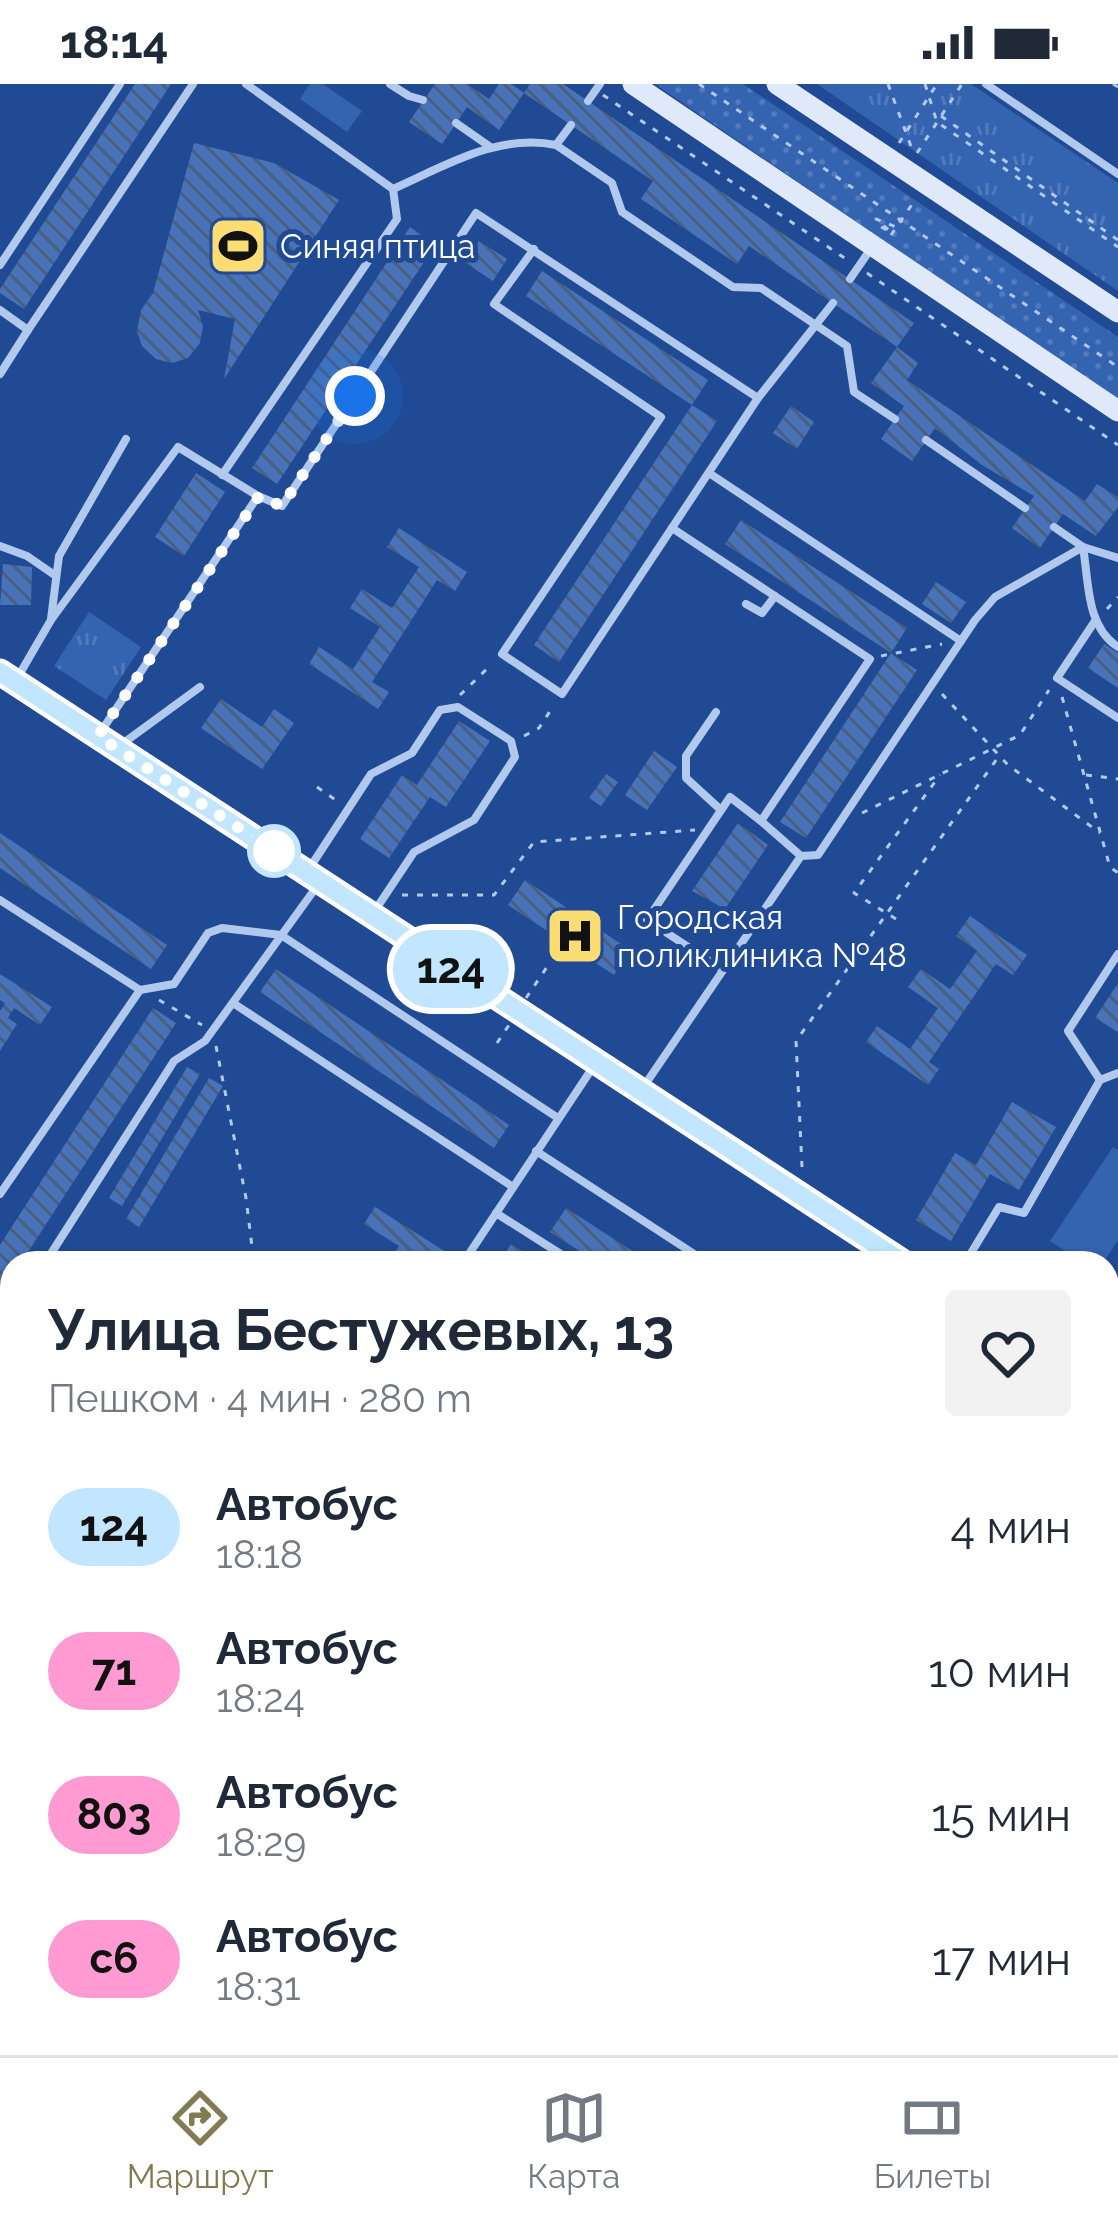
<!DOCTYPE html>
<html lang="ru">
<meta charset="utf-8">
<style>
body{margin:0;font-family:Raleway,sans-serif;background:#f2f2f3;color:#1f2937;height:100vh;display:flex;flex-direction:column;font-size:45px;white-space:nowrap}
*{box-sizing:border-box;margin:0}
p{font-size:39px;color:#747a83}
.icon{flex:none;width:66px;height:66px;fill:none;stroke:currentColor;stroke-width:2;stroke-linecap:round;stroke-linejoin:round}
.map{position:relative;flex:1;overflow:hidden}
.panel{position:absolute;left:0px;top:1167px;width:1119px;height:804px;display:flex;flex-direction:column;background:#fff;border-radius:36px 36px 0 0;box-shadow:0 3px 9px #0004}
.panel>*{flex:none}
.badge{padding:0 24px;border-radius:39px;font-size:42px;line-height:78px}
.you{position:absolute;width:60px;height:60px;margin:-30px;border:9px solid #fff;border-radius:50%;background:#1a73e8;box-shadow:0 0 0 18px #1a73e833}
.map>.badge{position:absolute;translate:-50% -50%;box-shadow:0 0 0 6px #fff}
.round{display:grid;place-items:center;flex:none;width:126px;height:126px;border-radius:12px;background:#f2f2f3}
.overview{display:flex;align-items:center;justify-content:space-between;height:204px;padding:0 48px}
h1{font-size:57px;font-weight:700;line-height:90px}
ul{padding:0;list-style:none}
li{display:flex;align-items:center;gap:36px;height:144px;padding:0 48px}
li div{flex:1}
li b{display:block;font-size:45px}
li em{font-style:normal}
li .badge{min-width:132px;font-weight:700;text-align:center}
.status{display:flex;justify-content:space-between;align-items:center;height:84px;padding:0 60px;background:#fff;direction:ltr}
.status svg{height:33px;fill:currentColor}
.menu{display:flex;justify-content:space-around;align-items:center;height:168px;border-top:3px solid #e0e1e3;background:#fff;font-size:33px;color:#747a83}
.menu a{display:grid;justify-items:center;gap:6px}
.menu .on{color:#827a52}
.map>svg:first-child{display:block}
</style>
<div class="status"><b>18:14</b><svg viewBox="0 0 49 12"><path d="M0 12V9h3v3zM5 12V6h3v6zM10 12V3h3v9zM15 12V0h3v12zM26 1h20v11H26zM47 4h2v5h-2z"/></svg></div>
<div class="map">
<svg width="1118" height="1971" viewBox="0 0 1118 1971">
<defs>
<pattern id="grass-dots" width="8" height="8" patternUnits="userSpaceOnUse" patternTransform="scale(3)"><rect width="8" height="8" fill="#3463b0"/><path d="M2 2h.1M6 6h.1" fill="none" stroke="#527abc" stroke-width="1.8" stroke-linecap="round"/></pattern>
<pattern id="park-tufts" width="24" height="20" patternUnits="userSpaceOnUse" patternTransform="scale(3)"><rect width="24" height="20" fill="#3463b0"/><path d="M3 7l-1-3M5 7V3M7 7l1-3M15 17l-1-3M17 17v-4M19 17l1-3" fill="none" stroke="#527abc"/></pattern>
<pattern id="building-back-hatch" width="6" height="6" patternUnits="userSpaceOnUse" patternTransform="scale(3)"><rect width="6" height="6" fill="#4873b9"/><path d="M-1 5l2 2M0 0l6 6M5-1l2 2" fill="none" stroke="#4a5e7d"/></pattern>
</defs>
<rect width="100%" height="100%" fill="#204a93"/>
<path fill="url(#grass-dots)" d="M655,0H743L1118,253V317Z"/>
<g fill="url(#park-tufts)">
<path d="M817,0H971L1118,99V207Z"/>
<path d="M89,528L141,563L106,616L54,582Z"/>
<path d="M298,1959H491L505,1971H317Z"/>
</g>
<g fill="#3463b0">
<path d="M310,0H323L362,27L347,48L300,15Z"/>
<path d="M1113,1063L1118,1066V1156L1103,1179H1084L1050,1157Z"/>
</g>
<g fill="url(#building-back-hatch)">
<path d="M135,0H171L24,225L0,209V205Z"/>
<path d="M435,0H467L489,15L499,0H511L524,9L499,46L467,23L442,60L409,38Z"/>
<path d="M530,0H563L914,239L897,263L749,162L737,180L641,115L653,97L524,9Z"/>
<path d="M194,59L274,79L339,116L224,295L235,235L198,226L203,242L200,259L188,274L172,279L156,275L142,262L137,247L141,226L153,209Z"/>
<path d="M410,143L436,160L277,400L252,384Z"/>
<path d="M479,157L507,175L493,197L464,178Z"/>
<path d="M542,187L708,296L692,321L526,212Z"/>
<path d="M897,263L918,279L907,296L1085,417L1097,400L1118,413V423L1096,452L1063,430L1040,464L1012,444L1034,412L982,381L935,344L912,377L881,355L904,322L871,299Z"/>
<path d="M692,321L717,337L559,578L534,561Z"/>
<path d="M791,322L814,338L797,365L773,349Z"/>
<path d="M196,389L225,408L184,472L155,453Z"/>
<path d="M741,436L907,544L891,569L725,460Z"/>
<path d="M399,444L467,488L455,507L437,496L372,598L389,608L378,625L309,580L319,563L353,585L380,543L350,524L362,505L392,524L419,483L387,463Z"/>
<path d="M3,480L32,483L31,521H0Z"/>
<path d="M936,498L966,518L951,539L922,520Z"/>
<path d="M1104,560L1118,569V604L1088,584Z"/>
<path d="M891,569L917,586L806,754L780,738Z"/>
<path d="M221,615L262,643L274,625L294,639L262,685L201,644Z"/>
<path d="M459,637L490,657L446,723L430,713L389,774L360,755L402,691L417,701Z"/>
<path d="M654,667L677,683L647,726L625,711Z"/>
<path d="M606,690L618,698L601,722L589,714Z"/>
<path d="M738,739L768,761L725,825L692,807Z"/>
<path d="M0,749L167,861L151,885L0,784Z"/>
<path d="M525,796L630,866L614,891L508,821Z"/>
<path d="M970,832L1027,871L1013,891L996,880L929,978L939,985L928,1001L866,958L877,942L910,965L938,924L908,903L921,885L950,905L977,867L956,852Z"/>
<path d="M276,885L509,1041L494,1064L260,908Z"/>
<path d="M0,890L52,923L40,941L14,924L8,934L17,940L0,967V927L5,919L0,916Z"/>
<path d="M1118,899V948L1095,934Z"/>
<path d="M153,924L176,939L21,1179H12V1193L0,1212V1161Z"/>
<path d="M187,983L200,990L122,1122L109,1114Z"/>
<path d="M209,994L223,1002L139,1143L126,1135Z"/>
<path d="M1012,1018L1056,1043L1019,1106L990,1090L951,1157L916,1136L955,1069L976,1081Z"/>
<path d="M375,1123L446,1168L439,1179H426L408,1168L400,1179H388L399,1162L364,1140Z"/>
<path d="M566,1124L651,1179H598L550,1148Z"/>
<path d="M511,1160L533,1174L529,1179H499Z"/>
<path d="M2,1280L12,1286V1320L0,1312Z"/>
<path d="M0,1429L12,1438V1488L0,1480Z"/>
<path d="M948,1959H990L980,1971H938Z"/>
</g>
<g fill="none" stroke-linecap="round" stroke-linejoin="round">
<g stroke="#b2c9ee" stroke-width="3" stroke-dasharray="6 9" stroke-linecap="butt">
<path d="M699,0L1118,283"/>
<path d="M888,0L912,65"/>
<path d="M925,0L937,38L1118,163"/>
<path d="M1113,0L1118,3"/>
<path d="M603,11L849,177"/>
<path d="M941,32L1118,156"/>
<path d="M899,59L937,0"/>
<path d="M917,69L962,0"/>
<path d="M881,143L891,148L876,135L896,143"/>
<path d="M891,151L915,116"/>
<path d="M867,189L1118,361"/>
<path d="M1107,525L1118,513"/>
<path d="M881,572L942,560"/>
<path d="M942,610L1008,681L1100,749"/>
<path d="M460,611L492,580"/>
<path d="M1062,613L1110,783L1118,789"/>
<path d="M524,652L539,644L554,621"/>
<path d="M1086,691L1118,695"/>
<path d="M317,703L337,717"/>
<path d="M862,729L1020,651L1049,606"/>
<path d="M402,811H494L534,758L695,746"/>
<path d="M896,835L854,809L940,691"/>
<path d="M526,914L564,858"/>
<path d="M159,916L202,941"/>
<path d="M497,959L509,941"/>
<path d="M216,962L246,1114L254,1179"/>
<path d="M802,1083L796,957L999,672"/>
<path d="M1107,1375L1118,1397"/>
<path d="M0,1378L12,1386"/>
<path d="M0,1572L12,1582"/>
<path d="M0,1610L12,1617"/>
<path d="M1107,1615L1118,1602"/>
<path d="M0,1626L10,1632L12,1645"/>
<path d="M0,1776L12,1771"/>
<path d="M0,1917L12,1920"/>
<path d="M130,1959L166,1971"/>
<path d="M324,1959L343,1971"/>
<path d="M403,1959L411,1971"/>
<path d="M475,1959L488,1970"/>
<path d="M453,1971V1959"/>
<path d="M606,1971L614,1959"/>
</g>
<g stroke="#b2c9ee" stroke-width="8">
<path d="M246,0L393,105C445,82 498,49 556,61L571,41"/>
<path d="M390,0L409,12L423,16"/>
<path d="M986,0L1118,90"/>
<path d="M588,17L600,0"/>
<path d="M456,39L489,62"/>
<path d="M556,61L612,99L622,128L733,203L761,204L847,262L854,308L895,335"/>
<path d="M534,165L494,220L661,333L502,570L562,610L758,314L833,219"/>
<path d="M0,181L120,0"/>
<path d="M850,195L870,166"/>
<path d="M0,226L28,246L0,290"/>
<path d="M28,246L193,0"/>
<path d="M926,356L1025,424"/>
<path d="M709,389L961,557"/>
<path d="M222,391L397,135L393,105"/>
<path d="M1054,443L1083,463L1118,474"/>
<path d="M672,444L870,575L761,737L801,772"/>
<path d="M0,462L27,472L56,492"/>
<path d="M746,520L762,529L775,512"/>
<path d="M51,535L59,472L126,355"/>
<path d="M1095,537L1057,594L1118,634"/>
<path d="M15,598L51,536L178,363L258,412"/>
<path d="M716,628L686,672V694L721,726"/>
<path d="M98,652L258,412L282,422L476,129L758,314"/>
<path d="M118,663L200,603"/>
<path d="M307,788L371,690L412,669L440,626L458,623L511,657L515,673L474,736L414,768L372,831"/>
<path d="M0,816L140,906"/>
<path d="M722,885L647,836L730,713L761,737"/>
<path d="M233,919L513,1103"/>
<path d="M1100,996L1068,947L1118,870"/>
<path d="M640,1008L801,772L818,771L975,536L995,513L1083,463C1089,499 1086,542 1118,563"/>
<path d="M536,1067L708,1179"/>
<path d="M0,1110L140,906L174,900L208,849L222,844L281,851L558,1034"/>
<path d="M496,1129L559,1169L552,1179"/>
<path d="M559,1169L574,1179"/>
<path d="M45,1179L174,977L205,957L320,798"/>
<path d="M463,1179L595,980"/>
<path d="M965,1179L999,1123L1024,1129L1100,996L1118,989"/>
<path d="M0,1249L12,1230"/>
<path d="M0,1268L12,1276"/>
<path d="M0,1344L12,1351"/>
<path d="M1107,1345L1118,1338"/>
<path d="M0,1417L12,1426"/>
<path d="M1107,1789L1118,1777"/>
<path d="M1107,1794L1118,1803"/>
<path d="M0,1952L12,1951"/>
<path d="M45,1959L73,1971"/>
<path d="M551,1959L565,1971"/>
<path d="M727,1959L741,1971"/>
<path d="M18,1971L22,1959"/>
<path d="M585,1971L596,1959"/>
<path d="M668,1971L680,1959"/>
<path d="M1003,1971L1013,1959"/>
<path d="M1100,1971L1118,1950"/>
</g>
<g stroke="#b2c9ee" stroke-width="12">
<path d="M0,588L904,1179"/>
<path d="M1107,1317L1118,1329"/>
<path d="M1107,1699L1118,1686"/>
<path d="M872,1971L883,1959"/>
</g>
<g stroke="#dfe9fa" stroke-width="21">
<path d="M633,0L1118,327"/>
<path d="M777,0L1118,228"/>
<path d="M0,1534L12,1544"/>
<path d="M0,1849L12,1843"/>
<path d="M0,1871L12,1873"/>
<path d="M0,1895L12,1897"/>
<path d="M196,1959L223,1971"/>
<path d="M247,1959L273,1971"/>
<path d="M505,1959L519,1971"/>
</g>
</g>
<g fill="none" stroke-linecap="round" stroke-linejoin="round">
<defs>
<path id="line" d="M0,588L904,1179"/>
</defs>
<use href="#line" stroke="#fff" stroke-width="27"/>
<use href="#line" stroke="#c2e6ff" stroke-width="18"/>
<path stroke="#fff" stroke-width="12" stroke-dasharray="0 21.6" d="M274,767L98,652L259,412L282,422L355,312"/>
</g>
<defs>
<symbol id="stadium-square" viewBox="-11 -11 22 22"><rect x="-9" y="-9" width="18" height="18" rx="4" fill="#fbdd73" stroke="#204a93"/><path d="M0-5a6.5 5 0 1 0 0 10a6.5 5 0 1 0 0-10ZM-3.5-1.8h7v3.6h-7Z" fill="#111"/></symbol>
<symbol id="hospital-square" viewBox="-11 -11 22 22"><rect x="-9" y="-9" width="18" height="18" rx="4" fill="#fbdd73" stroke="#204a93"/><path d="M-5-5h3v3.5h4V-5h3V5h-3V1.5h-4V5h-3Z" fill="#111"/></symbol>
</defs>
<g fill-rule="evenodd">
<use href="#stadium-square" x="205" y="129" width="66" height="66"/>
<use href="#hospital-square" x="542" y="819" width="66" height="66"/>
</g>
<circle fill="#fff" stroke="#c2e6ff" stroke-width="6" cx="274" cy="767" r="24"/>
<g text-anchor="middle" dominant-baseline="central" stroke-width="10" stroke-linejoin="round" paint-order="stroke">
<g font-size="33" fill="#fff" stroke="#204a93" text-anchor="start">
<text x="280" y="162">Синяя птица</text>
<text x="617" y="833">Городская<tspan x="617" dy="38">поликлиника №48</tspan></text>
</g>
</g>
</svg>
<div class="you" style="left:355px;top:312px"></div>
<b class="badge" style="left:451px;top:885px;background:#c2e6ff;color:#111">124</b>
<section class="panel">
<div class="overview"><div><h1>Улица Бестужевых, 13</h1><p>Пешком · 4 мин · 280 m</p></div><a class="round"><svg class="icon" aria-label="heart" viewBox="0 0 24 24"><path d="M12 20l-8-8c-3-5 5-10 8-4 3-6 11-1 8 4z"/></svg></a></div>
<ul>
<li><span class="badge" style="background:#c2e6ff;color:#111">124</span><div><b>Автобус</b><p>18:18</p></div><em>4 мин</em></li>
<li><span class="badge" style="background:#ff9ad2;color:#111">71</span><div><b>Автобус</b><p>18:24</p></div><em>10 мин</em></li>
<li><span class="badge" style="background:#ff9ad2;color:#111">803</span><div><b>Автобус</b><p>18:29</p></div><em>15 мин</em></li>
<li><span class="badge" style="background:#ff9ad2;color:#111">с6</span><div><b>Автобус</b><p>18:31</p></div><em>17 мин</em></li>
</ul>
</section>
</div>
<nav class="menu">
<a class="on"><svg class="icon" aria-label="directions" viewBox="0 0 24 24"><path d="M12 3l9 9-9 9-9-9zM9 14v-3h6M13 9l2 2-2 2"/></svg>Маршрут</a>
<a><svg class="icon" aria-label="map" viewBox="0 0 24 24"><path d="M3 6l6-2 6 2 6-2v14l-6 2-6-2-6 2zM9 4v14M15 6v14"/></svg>Карта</a>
<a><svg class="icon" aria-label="tickets" viewBox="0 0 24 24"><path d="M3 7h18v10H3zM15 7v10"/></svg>Билеты</a>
</nav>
